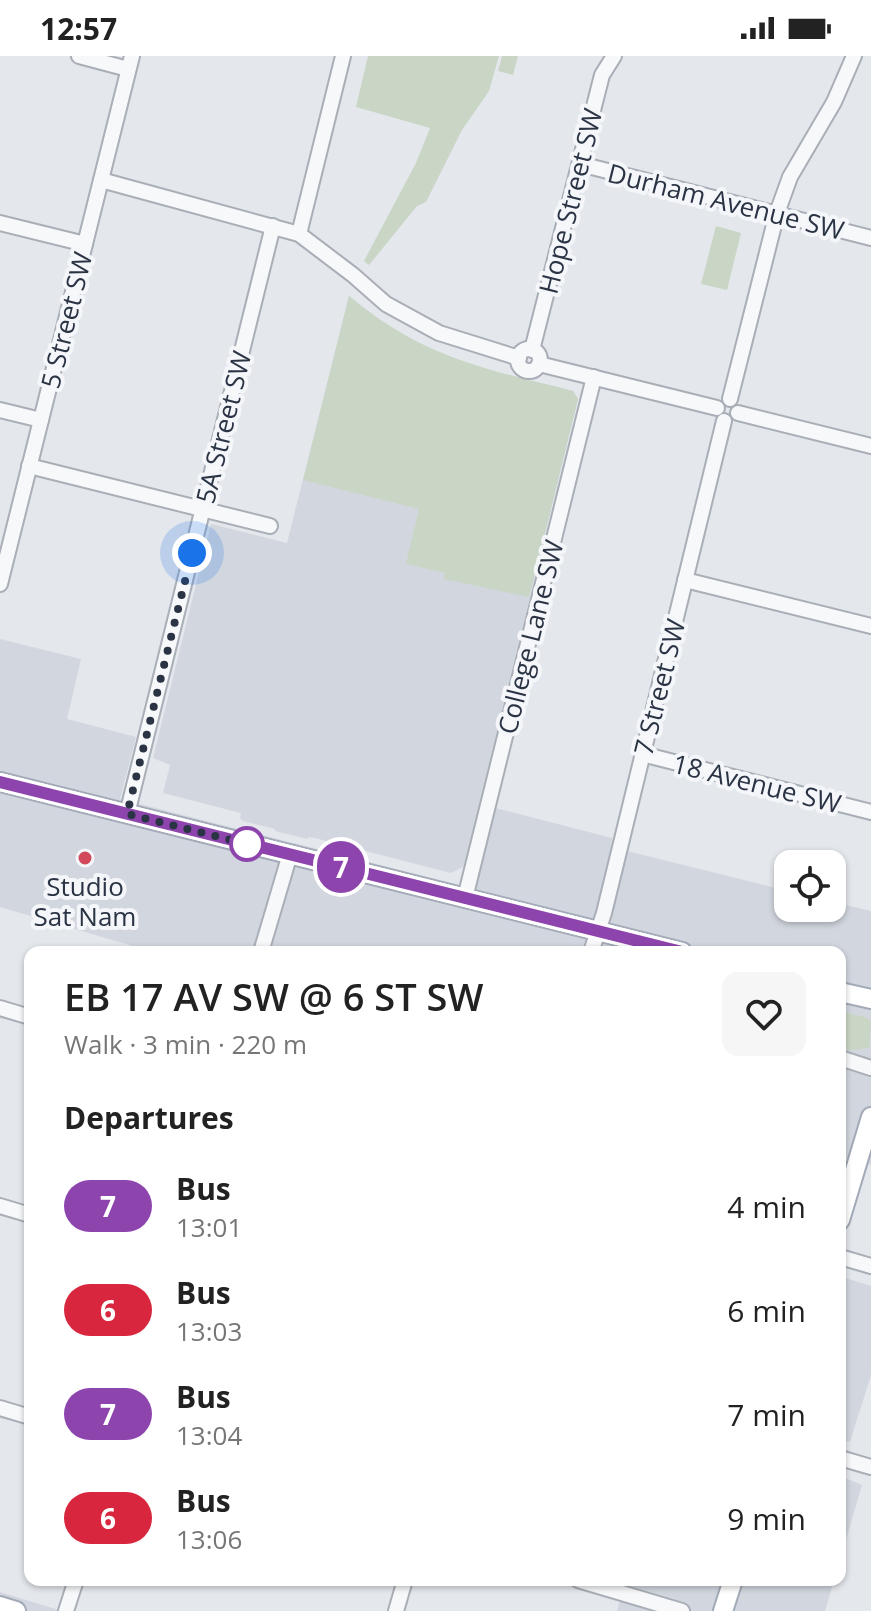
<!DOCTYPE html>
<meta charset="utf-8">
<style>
body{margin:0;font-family:"Open Sans",sans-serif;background:#f6f6f6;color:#222;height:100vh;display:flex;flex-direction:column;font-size:30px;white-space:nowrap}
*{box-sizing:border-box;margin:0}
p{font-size:26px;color:#767676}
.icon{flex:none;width:44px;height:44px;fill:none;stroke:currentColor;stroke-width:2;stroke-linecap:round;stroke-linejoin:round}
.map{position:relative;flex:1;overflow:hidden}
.details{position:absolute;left:24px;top:890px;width:822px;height:640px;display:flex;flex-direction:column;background:#fff;border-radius:16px;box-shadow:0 2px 6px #0004}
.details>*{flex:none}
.badge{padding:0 16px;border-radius:26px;font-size:28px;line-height:52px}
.buttons{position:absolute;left:774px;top:794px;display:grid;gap:16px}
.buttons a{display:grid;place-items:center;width:72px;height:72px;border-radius:16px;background:#fff;box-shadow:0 2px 6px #0004;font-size:40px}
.you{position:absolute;width:40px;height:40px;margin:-20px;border:6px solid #fff;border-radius:50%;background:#1a73e8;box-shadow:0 0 0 12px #1a73e833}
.map>.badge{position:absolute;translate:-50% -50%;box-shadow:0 0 0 4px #fff}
h2{padding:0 40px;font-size:30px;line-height:72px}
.round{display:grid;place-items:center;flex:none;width:84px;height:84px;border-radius:16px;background:#f6f6f6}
.head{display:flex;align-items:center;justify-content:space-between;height:136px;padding:0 40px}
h1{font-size:38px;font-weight:600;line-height:60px}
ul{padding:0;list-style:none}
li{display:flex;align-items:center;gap:24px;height:104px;padding:0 40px}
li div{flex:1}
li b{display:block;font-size:30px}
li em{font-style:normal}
li .badge{min-width:88px;font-weight:700;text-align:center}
.status{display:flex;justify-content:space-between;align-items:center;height:56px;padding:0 40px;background:#fff;direction:ltr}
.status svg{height:22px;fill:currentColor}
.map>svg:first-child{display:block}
</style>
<div class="status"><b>12:57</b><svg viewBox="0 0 49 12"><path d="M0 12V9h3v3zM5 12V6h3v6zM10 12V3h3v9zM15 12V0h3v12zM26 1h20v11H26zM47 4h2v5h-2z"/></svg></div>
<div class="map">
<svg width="871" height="1555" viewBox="0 0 871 1555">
<rect width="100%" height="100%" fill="#e4e7ec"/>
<g fill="#d2d6de">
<path d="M349,240L388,271L429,294L492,315L573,335L578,343L470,787L463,811L451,817L315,782L308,781L307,783L275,775V773L243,765L240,762L241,757L163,737L170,709L153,702L211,468L287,487Z"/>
<path d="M0,583L81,603L67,663L136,681L120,743L475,833L495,752L612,782L611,791L788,835V852H832V846L871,855V1109L840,1100V896H153L0,851Z"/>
<path d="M842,1221L871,1230V1319L850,1386L840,1384V1229Z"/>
<path d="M840,1420L862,1429L840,1504Z"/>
<path d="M625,1524H834L825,1555H617Z"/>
<path d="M0,1536L62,1555H0Z"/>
</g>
<g fill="#c9d6c5">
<path d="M368,0H499L489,35L462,74L426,146L417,150L369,209L364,205L416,107L430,72L356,51Z"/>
<path d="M502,0H518L513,19L498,15Z"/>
<path d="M716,170L741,177L727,234L701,228Z"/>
<path d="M349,240C424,302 482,312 573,335L578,343L529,541L444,523L445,517L406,508L419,453L303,424Z"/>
<path d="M840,955L868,962L871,966L869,992L857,994H840Z"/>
</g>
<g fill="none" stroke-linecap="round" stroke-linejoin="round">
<defs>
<g id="minor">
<path d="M79,0L128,13"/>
<path d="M580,108L871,182"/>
<path d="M101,124L299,178L353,219L386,248L439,277L519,302"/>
<path d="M0,167L85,188"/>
<path d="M299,178L343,0"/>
<circle cx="529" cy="304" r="11"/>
<path d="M532,294L602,19L614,0"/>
<path d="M539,308L717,352"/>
<path d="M730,343L777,157L790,121L834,46L854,0"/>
<path d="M0,354L41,364"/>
<path d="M738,357L871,390"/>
<path d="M29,410L270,470"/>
<path d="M685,524L871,570"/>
<path d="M0,528L132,0"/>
<path d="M642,698L871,756"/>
<path d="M127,758L273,170"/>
<path d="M465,842L594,321"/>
<path d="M261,896L290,798"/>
<path d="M591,896L604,857L724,365"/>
<path d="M0,952L30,961"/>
<path d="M840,1002L871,1012"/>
<path d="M0,1150L30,1159"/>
<path d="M840,1201L871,1210"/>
<path d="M0,1352L30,1361"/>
<path d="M840,1402L871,1411"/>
<path d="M578,1524L682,1555"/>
<path d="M66,1555L76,1524"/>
<path d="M396,1555L405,1524"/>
</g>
<g id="major">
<path d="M0,726L682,896"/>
<path d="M840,936L871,943"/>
<path d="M840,1164L871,1061"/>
<path d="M0,1550L16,1555"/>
<path d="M723,1555L733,1524"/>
</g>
</defs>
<use href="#minor" stroke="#a9aeb7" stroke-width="18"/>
<use href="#major" stroke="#a3abb8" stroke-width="22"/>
<use href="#minor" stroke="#f7f8fa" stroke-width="14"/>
<use href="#major" stroke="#fff" stroke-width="18"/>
</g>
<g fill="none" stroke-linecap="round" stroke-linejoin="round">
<defs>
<path id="line" d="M0,726L682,896"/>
</defs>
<use href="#line" stroke="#fff" stroke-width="18"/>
<use href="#line" stroke="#8e44ad" stroke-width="12"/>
<path stroke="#2b3445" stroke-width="8" stroke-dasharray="0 14.4" d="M192,497L127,758L247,788"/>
</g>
<circle fill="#fff" stroke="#8e44ad" stroke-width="4" cx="247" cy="788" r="16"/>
<circle fill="#d1495b" stroke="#f4f6f9" stroke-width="3" cx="85" cy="802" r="8"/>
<g text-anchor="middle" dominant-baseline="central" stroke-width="8" stroke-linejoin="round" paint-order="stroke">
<g font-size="26" fill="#2b3445" stroke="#f4f6f9">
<text transform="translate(570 145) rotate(-76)">Hope Street SW</text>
<text transform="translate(726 145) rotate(14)">Durham Avenue SW</text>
<text transform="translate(66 264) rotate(-76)">5 Street SW</text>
<text transform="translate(223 371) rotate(-76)">5A Street SW</text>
<text transform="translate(530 581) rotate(-76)">College Lane SW</text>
<text transform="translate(659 631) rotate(-76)">7 Street SW</text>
<text transform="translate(757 727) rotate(14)">18 Avenue SW</text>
</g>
<g font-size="26" fill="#2b3445" stroke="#f4f6f9">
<text x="85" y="830">Studio<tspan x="85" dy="30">Sat Nam</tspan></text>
</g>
</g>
</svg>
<div class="buttons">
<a><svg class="icon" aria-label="locate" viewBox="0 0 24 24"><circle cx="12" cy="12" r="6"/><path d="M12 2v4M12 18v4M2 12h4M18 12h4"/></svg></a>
</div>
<div class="you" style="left:192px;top:497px"></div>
<b class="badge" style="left:341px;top:811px;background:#8e44ad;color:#fff">7</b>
<section class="details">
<div class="head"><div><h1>EB 17 AV SW @ 6 ST SW</h1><p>Walk · 3 min · 220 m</p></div><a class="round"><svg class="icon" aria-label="heart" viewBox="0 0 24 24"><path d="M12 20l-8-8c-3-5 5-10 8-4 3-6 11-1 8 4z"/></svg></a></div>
<h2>Departures</h2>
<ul>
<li><span class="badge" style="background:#8e44ad;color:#fff">7</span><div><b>Bus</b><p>13:01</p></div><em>4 min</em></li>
<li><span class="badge" style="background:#d7263d;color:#fff">6</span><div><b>Bus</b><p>13:03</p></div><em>6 min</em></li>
<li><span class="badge" style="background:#8e44ad;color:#fff">7</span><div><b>Bus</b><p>13:04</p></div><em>7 min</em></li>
<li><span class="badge" style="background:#d7263d;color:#fff">6</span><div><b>Bus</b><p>13:06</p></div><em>9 min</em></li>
</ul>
</section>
</div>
